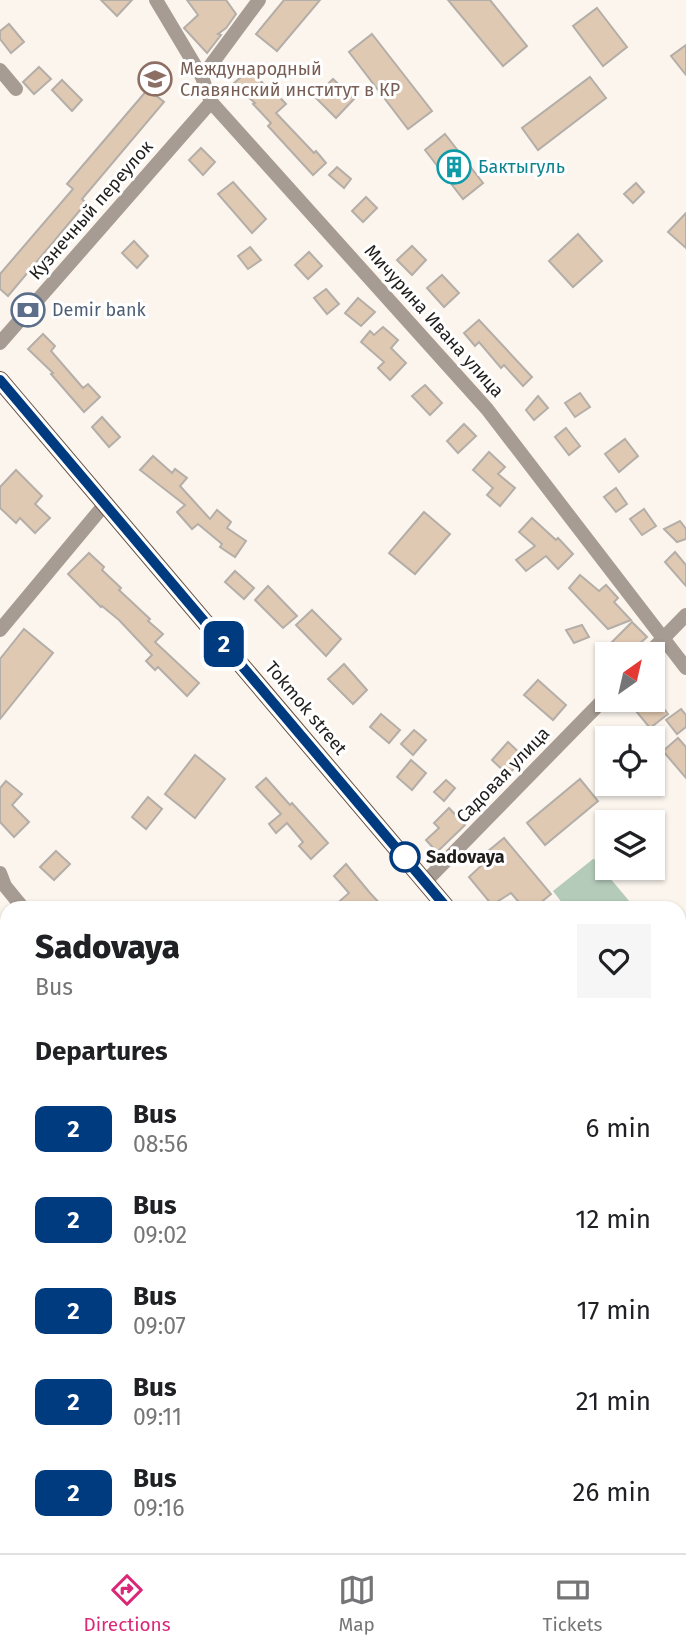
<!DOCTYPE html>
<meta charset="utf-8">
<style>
body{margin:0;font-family:"Fira Sans",sans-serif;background:#f6f6f6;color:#202124;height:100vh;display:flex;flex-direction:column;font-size:26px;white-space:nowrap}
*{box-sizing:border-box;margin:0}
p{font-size:23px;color:#757577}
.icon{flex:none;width:38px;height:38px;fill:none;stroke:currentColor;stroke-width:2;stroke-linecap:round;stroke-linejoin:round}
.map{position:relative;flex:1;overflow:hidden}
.drawer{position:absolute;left:0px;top:901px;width:686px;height:653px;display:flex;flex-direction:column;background:#fff;border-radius:21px 21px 0 0;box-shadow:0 2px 5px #0004}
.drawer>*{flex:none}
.badge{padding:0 14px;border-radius:10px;font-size:24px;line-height:46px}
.needle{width:46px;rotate:34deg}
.controls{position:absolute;left:595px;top:642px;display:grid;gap:14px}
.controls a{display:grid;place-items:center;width:70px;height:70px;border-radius:0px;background:#fff;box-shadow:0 2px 5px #0004;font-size:35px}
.map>.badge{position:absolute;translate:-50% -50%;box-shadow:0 0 0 4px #fff}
h2{padding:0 35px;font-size:26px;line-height:63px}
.round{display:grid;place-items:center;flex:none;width:74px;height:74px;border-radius:0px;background:#f6f6f6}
.summary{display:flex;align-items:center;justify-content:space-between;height:119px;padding:0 35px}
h1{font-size:33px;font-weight:800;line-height:52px}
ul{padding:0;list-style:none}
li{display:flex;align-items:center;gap:21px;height:91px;padding:0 35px}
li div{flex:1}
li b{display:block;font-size:26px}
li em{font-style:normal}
li .badge{min-width:77px;font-weight:700;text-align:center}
.tab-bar{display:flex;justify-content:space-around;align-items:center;height:98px;border-top:2px solid #e0e0e0;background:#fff;font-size:19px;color:#757577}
.tab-bar a{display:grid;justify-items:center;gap:4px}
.tab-bar .selected{color:#db2777}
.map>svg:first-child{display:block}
</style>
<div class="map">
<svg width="686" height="1553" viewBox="0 0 686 1553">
<rect width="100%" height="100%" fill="#fbf5ee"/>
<g fill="#b4cbba">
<path d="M593,859H594L635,908H566L553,891Z"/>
<path d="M0,1123L7,1129V1210L0,1218Z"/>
<path d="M7,1297V1420L0,1414V1305Z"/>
</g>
<g fill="#e0c9b2" stroke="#b4aea8" stroke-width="2">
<path d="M101,0H132L117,16Z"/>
<path d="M187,0H226L236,14L226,28L218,34L221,35L207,53L184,28L198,15Z"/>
<path d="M284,0H320L277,51L256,34Z"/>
<path d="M448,0H490L527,46L503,66Z"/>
<path d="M597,8L627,47L603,66L573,26Z"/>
<path d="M9,24L24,42L11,53L0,39V31Z"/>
<path d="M372,34L432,111L408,129L349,52Z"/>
<path d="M686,45V75L671,56Z"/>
<path d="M39,67L51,79L34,94L23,82Z"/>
<path d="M250,69L269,90L271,88L286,104L276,113L314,153L316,151L326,163L313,175L268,126L271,123L253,104L255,103L233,84Z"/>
<path d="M590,77L606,98L538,150L522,128Z"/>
<path d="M333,79L354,99L336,118L315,97Z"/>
<path d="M62,80L82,100L72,111L52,90Z"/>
<path d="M148,89L164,102L82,199L86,203L8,296L0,289V274L73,189L67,184Z"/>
<path d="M445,134L483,183L463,199L425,150Z"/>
<path d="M201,148L215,162L203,175L189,160Z"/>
<path d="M337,167L351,179L344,188L329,175Z"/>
<path d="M233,182L266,219L252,233L218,194Z"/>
<path d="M636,183L644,192L633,203L624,194Z"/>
<path d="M366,197L377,208L363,222L352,211Z"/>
<path d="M686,213V248L668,232Z"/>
<path d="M578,234L602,261L573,287L549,261Z"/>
<path d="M134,241L148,256L137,268L122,253Z"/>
<path d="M412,246L426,260L412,275L397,260Z"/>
<path d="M250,247L261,260L248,269L238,256Z"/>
<path d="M309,252L322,266L308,279L295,265Z"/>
<path d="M442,275L459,293L444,307L427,288Z"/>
<path d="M326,289L339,304L327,314L314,298Z"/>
<path d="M358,298L375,312L361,326L345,313Z"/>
<path d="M479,320L532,377L523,386L504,365L501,368L479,342L475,346L464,333Z"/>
<path d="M383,327L398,340L391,348L406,363L390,380L378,368L384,362L361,342L370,331L374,335Z"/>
<path d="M43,334L55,346L51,351L83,388L88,384L100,397L84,412L51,374L53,373L28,349Z"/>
<path d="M425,385L442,403L430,415L412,396Z"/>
<path d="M580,393L590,407L575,417L565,403Z"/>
<path d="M538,396L548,408L534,420L526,410Z"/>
<path d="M102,417L120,437L109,447L92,427Z"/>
<path d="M464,424L476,436L458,453L447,441Z"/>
<path d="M566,428L580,446L569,455L555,437Z"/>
<path d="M625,439L638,456L619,472L605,454Z"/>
<path d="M489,452L505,467L498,474L515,488L500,506L487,495L493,488L473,470Z"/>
<path d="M153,456L172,473L175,469L187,478L180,486L210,519L217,510L231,522L227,528L246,541L235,557L220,547L222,544L198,524L192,529L177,512L185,505L140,470Z"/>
<path d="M16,470L42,496L35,504L50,518L35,533L20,518L16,523L0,508V487Z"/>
<path d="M616,488L627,504L616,512L604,497Z"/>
<path d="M644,509L656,526L642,535L630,519Z"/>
<path d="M424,512L450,534L415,574L389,553Z"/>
<path d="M532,518L556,540L558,538L573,554L558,569L546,556L526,571L516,560L535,546L519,532Z"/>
<path d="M680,521L686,529V539L677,542L664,529Z"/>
<path d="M675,552L686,565V586L665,562Z"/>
<path d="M89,553L104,567L102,570L121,588L119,590L150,619L148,621L163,634L155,642L199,683L187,696L158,667L155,670L146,661L152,655L119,620L102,606L101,607L68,574Z"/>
<path d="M235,571L254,588L244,599L225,582Z"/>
<path d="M580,575L599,591L606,585L618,598L614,602L631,620L608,629L569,588Z"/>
<path d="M268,586L297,616L283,628L255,600Z"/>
<path d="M312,610L341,639L326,656L296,625Z"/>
<path d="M632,622L647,637L628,654H600Z"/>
<path d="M582,625L589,637L574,643L566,630Z"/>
<path d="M24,629L53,653L0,719V659Z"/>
<path d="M344,664L367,690L353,704L328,679Z"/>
<path d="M538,680L566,705L553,720L524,695Z"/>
<path d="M654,696L668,714L650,728L636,711L653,700Z"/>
<path d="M681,709L686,715V727L677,734L666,720Z"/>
<path d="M381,714L400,730L389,743L370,727Z"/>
<path d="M414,730L426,740L413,755L401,744Z"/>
<path d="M678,738L686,747V778L663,751Z"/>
<path d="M508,742L524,757L508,775L492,760Z"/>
<path d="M195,755L225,779L195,818L165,794Z"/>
<path d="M411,760L426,773L412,790L397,777Z"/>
<path d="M266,778L290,805L292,803L328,843L311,859L299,846L303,842L287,823L276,833L269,824L281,814L256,787Z"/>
<path d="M580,779L598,801L545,845L527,823Z"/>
<path d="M446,780L455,788L444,801L434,792Z"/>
<path d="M6,781L22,794L12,805L29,822L14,837L0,822V788Z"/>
<path d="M148,797L162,809L146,829L132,817Z"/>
<path d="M449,808L465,825L437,852L426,840L439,828L434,823Z"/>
<path d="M504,838L551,894L534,908H524L511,893L492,905L469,877L485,862L481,857Z"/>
<path d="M56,851L70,864L54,880L40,867Z"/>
<path d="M346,864L370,893L384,908H332L349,893L334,876Z"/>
</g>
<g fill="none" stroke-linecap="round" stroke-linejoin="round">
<g stroke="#a79c93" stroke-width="14">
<path d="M156,0L202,77L211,102L487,409L686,668"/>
<path d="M0,70L16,89"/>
<path d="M202,77L259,0"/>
<path d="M0,343L211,102"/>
<path d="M0,630L105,504"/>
<path d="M648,654L686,615"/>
<path d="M0,873L5,886L23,908"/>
<path d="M426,881L607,696"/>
</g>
<g stroke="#655343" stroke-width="18">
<path d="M0,380L447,908"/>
<path d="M679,1197L686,1205"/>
</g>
</g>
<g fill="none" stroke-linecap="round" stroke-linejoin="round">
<defs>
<path id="line" d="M0,380L447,908"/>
</defs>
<use href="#line" stroke="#fff" stroke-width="16"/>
<use href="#line" stroke="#003b80" stroke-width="10"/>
</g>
<defs>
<symbol id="university-ring" viewBox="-11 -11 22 22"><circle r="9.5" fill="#fff" stroke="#8d6e63" stroke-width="1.5"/><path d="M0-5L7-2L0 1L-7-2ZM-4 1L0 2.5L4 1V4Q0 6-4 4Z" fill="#8d6e63"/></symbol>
<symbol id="building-ring" viewBox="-11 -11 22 22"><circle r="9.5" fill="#fff" stroke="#0f9aa8" stroke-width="1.5"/><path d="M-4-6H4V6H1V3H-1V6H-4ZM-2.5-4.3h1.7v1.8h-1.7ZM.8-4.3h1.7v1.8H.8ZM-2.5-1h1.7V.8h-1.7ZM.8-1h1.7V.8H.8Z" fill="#0f9aa8"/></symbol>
<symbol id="bank-ring" viewBox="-11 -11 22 22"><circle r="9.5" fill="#fff" stroke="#5c6f8a" stroke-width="1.5"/><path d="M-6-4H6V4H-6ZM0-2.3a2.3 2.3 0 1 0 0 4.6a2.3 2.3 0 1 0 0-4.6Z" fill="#5c6f8a"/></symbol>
</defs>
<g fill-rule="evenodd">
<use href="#university-ring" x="136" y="60" width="38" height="38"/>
<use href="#building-ring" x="435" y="148" width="38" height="38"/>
<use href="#bank-ring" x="9" y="291" width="38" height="38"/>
</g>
<circle fill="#fff" stroke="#003b80" stroke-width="3.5" cx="405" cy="857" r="14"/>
<g text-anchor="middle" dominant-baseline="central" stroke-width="6" stroke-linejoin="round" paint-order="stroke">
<g font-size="18" fill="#785e54" stroke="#fff" text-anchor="start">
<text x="180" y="69">Международный<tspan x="180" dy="21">Славянский институт в КР</tspan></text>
</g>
<g font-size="18" fill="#0d838f" stroke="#fff" text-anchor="start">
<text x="478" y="167">Бактыгуль</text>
</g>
<g font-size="18" fill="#201e1c" stroke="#fff">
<text transform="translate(91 210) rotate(-49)">Кузнечный переулок</text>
<text transform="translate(434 321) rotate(48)">Мичурина Ивана улица</text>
<text transform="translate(306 708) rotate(50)">Tokmok street</text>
<text transform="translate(503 775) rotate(-46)">Садовая улица</text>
</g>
<g font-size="18" fill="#4e5e75" stroke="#fff" text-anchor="start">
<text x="52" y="310">Demir bank</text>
</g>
<g font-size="18" font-weight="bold" fill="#201e1c" stroke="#fff" text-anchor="start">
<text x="426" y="857">Sadovaya</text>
</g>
</g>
</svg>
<div class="controls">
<a><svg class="needle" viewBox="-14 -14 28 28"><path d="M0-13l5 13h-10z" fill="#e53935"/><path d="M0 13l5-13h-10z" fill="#757577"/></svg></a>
<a><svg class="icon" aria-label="locate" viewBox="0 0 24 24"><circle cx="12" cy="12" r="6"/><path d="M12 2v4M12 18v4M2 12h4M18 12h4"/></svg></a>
<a><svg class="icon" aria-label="layers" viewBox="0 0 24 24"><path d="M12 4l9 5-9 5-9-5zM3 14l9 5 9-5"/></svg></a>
</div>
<b class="badge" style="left:224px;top:644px;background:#003b80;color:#fff">2</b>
<section class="drawer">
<div class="summary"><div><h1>Sadovaya</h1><p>Bus</p></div><a class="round"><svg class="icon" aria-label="heart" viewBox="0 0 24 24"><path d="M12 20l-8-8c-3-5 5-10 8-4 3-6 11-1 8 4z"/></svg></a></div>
<h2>Departures</h2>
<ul>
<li><span class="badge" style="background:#003b80;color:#fff">2</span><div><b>Bus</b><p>08:56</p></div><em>6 min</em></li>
<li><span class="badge" style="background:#003b80;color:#fff">2</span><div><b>Bus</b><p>09:02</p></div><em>12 min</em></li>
<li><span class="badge" style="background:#003b80;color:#fff">2</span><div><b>Bus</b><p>09:07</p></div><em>17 min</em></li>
<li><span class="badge" style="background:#003b80;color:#fff">2</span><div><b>Bus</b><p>09:11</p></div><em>21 min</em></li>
<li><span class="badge" style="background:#003b80;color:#fff">2</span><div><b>Bus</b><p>09:16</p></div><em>26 min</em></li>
</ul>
</section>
</div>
<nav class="tab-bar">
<a class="selected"><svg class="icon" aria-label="directions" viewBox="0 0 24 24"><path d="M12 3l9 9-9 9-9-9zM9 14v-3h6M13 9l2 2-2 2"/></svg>Directions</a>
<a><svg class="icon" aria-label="map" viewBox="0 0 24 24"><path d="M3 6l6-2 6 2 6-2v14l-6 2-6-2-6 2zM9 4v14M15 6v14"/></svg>Map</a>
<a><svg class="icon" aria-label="tickets" viewBox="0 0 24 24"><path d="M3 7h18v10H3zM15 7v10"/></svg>Tickets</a>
</nav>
